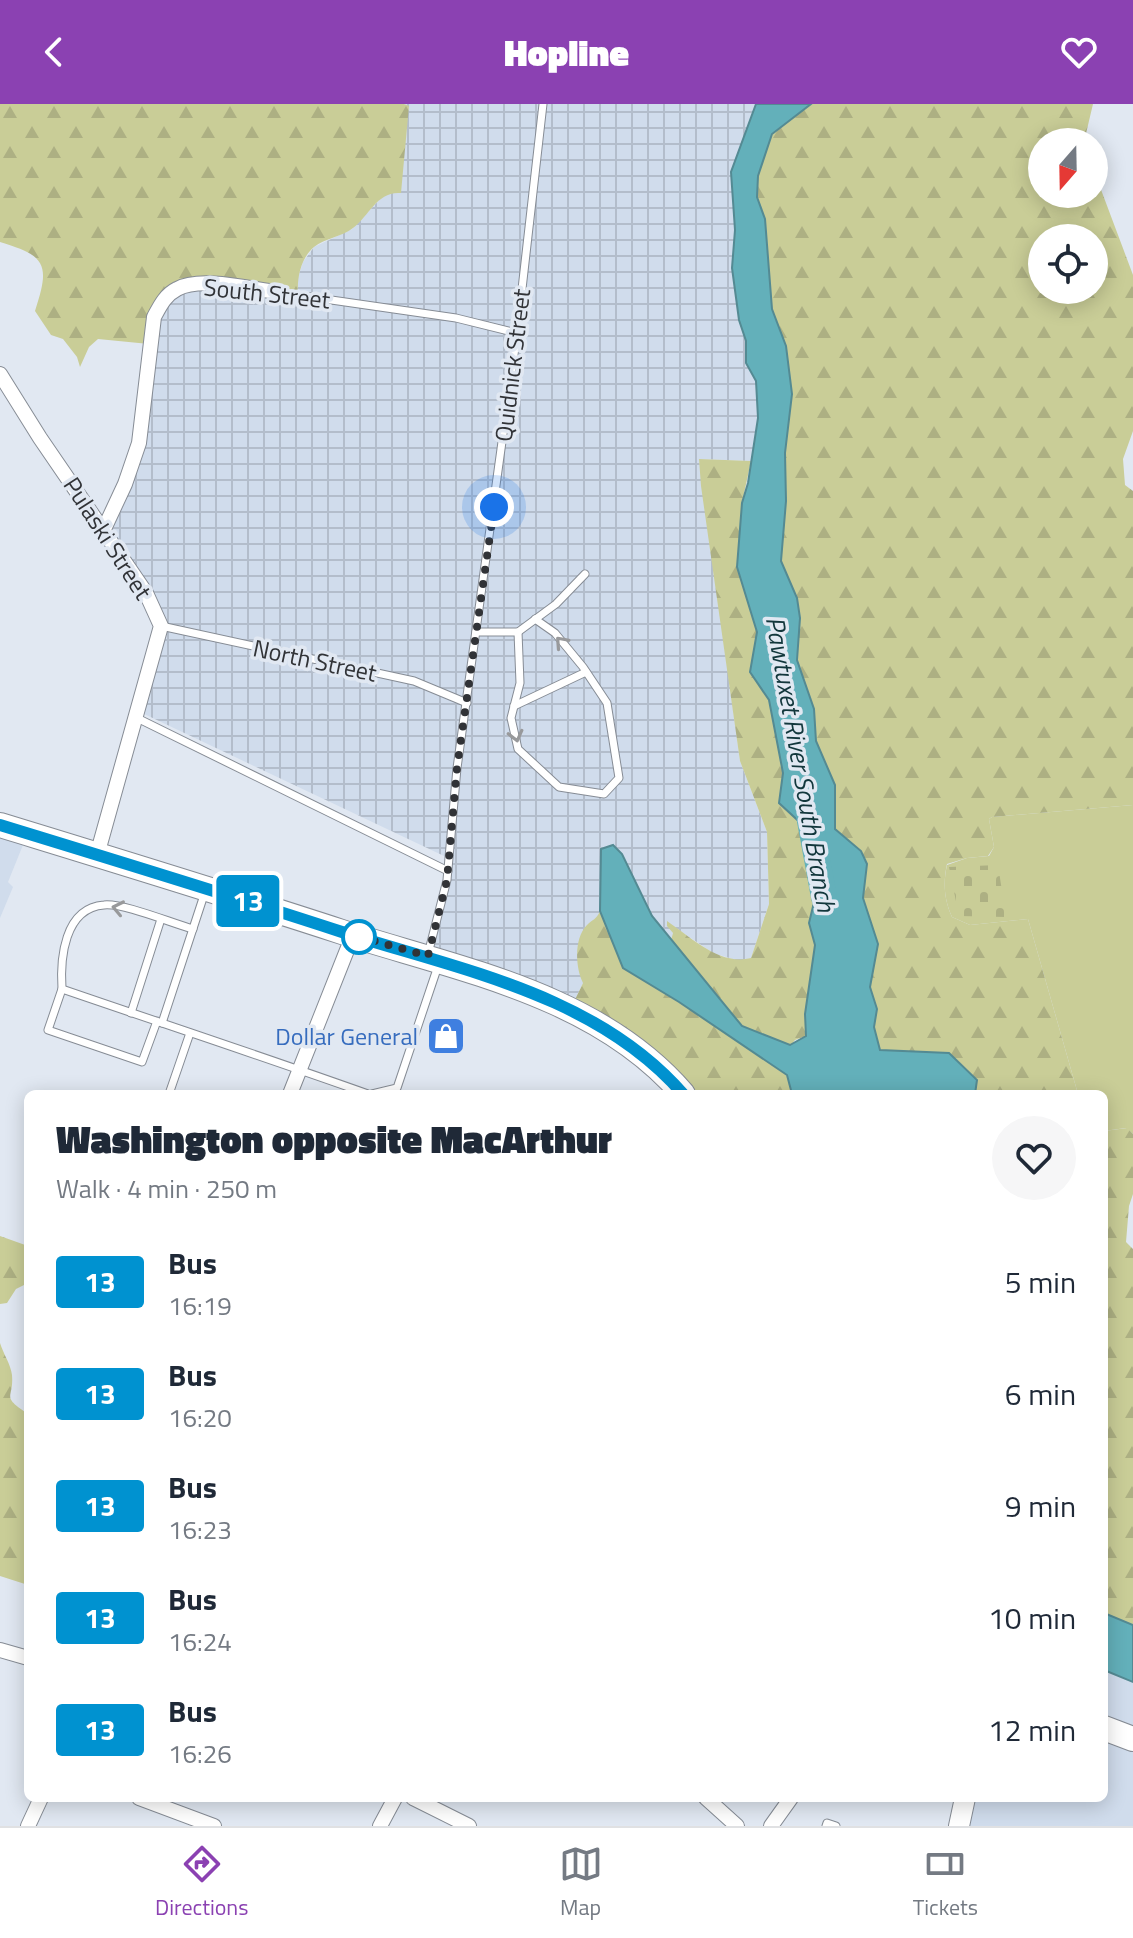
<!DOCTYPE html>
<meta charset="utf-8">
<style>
body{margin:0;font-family:"Titillium Web",sans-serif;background:#f6f6f7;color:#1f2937;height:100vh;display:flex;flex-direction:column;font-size:30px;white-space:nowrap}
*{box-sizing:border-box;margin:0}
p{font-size:26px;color:#747a83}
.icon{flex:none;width:44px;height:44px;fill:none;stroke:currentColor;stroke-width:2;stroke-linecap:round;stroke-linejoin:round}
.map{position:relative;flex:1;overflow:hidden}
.drawer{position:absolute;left:24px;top:986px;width:1084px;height:712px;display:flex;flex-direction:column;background:#fff;border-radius:12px;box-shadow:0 4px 20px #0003}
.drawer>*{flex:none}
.badge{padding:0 16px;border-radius:6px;font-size:28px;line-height:52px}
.needle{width:52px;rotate:200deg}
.fabs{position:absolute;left:1028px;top:24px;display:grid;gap:16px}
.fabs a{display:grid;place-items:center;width:80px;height:80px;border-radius:50%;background:#fff;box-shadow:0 4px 20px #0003;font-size:40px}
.you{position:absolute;width:40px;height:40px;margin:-20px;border:6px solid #fff;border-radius:50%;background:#1a73e8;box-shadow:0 0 0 12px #1a73e833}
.map>.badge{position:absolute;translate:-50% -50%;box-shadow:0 0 0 4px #fff}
.round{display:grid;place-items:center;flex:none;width:84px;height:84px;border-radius:42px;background:#f6f6f7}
.head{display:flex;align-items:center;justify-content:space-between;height:136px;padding:0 32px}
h1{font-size:38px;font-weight:800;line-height:60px}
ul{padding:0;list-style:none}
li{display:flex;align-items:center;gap:24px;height:112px;padding:0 32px}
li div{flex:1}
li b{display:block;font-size:30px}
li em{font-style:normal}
li .badge{min-width:88px;font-weight:700;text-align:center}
header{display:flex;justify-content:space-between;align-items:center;height:104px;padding:0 32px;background:#8b41b2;color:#fff;font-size:36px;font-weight:800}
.tabs{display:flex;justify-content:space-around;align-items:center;height:112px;border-top:2px solid #e0e1e3;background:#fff;font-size:22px;color:#747a83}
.tabs a{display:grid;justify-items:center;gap:4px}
.tabs .current{color:#8b41b2}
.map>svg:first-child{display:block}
</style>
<header><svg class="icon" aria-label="back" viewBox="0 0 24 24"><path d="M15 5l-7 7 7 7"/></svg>Hopline<svg class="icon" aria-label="heart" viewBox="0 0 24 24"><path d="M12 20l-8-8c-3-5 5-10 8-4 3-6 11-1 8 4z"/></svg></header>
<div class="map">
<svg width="1133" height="1722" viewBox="0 0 1133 1722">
<defs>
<pattern id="industrial-grid" width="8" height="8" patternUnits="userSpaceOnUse" patternTransform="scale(2)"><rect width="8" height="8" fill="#d0dcec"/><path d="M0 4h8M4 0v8" fill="none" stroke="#b3bdcb"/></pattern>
<pattern id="forest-firs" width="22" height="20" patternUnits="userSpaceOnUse" patternTransform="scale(2)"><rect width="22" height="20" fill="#c9cd97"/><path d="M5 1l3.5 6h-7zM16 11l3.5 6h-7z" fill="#adb083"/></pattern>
<pattern id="cemetery-stones" width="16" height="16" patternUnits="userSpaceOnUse" patternTransform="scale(2)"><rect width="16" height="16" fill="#c9cd97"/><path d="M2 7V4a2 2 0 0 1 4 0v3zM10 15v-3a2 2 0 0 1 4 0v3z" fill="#adb083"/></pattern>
</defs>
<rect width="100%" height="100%" fill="#e1e8f2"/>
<g fill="#d0dcec">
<path d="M0,722L27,731L8,778L13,783L0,814Z"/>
<path d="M1104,1566L1133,1578V1722H958L964,1694H1104Z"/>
</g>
<path fill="url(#industrial-grid)" d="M404,0H756L731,68L735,126L732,164L739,216L746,237V259L756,277L758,315L751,357L699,355L740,657L767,728L769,800L751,854L739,857L713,849L667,818L673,829L671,836L652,812L622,750L601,745L600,807L597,815L587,821L583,879L570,906L428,852L448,756L444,752L140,608L159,519L105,430L139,337L152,214L188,182L297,176L303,158L314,143L352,125L382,93L391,88L409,3Z"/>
<path fill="#c9cd97" d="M1133,701V1030L1126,1024L1104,1027V990H1078L1028,815L970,821L952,813C944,795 943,779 947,761L967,754L989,752L994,743L989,715L992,713Z"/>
<g fill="url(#forest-firs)" fill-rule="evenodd">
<path d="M0,0H404L409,2L401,89C377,87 370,111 353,124C342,133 325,134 314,143C301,154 297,173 298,189L198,179L161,200L149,240L98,235L89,243L80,263L77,253L63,235L51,231L35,207C50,161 47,152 0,138Z"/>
<path d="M811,0H1093L1084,38H1042V90H1094V67L1133,171V327L1123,355L1125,381L1133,387V701L992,713L989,715L994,743L988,752L967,754L947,760C943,779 944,795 952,813L970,821L1028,815L1078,990H975L977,976L949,949L880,946L874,923L877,905L870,883L878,840L863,794L867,760L861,747L835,725V681L816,637L814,605L797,556L800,514L797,494L781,457L786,397V242L772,205L765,115L757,94L758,72L772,30ZM1042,134H1094V186H1042Z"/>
<path d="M699,355L751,357L742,399L737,463L757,528L750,568L769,596L783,669L779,699L806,724L817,742L819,756L817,786L809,819L815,841L805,910L806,932L795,936L791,941L742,922L671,836L673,829L667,822V817C692,834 720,862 751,854L769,800L767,728L740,657L701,382Z"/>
<path d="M600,807L623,864L679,898L787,971L792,990H683L570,906L583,879C575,863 574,834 587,821C593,815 596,816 600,807Z"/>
<path d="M1127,1024L1133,1030V1090L1129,1102L1126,1138L1133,1145V1521L1104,1509V1027Z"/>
<path d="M0,1132L28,1142V1179L16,1185L7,1199L0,1200Z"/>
<path d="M0,1239C3,1249 11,1261 12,1271C14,1296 0,1291 28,1310V1407L26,1416L28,1481L0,1472Z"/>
</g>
<path fill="url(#cemetery-stones)" d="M998,761L1006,813L959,812L949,763Z"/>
<g fill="#63b0ba" stroke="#548a93" stroke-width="2">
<path d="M756,0H811L772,30L758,72L757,93L765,115L772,205L786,242L792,290L785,349L786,397L781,457L797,494L800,514L797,556L814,605L816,637L835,681V725L861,747L867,760L863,794L878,840L870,883L877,905L874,923L880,946L949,949L977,976L975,990H792L787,971L679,898L623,864L600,807L601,745L613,741L622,750L652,812L742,922L790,941L806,932L805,910L815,841L809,819L817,786L819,756L817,742L806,724L779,699L783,669L769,596L750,568L757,528L737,463L742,399L748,379L758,314L756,277L746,259V237L739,216L732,164L735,126L731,68Z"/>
<path d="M1104,1509L1133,1521V1578L1104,1566Z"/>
</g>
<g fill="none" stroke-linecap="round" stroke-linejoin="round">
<path stroke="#63b0ba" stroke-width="26" d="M808,706L824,793"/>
<defs>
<g id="lane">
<path d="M276,188L456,214L517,229"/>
<path d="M161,522L414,577L467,599"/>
<path d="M476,528H518L556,500L585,470"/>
<path d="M518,528L520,579L511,614L518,645L559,683L604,690L619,674L607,599L583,563L555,529L535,515"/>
<path d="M514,602L586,568"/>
<path d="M137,614L448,767"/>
<path d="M428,850L447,776L457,664L517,229L543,0"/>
<path d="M62,885C60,855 64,804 104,801C124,799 171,819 193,825"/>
<path d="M131,909L161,815"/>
<path d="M157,917L142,958L48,926L62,885C164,920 267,954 368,990"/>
<path d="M162,919L205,788"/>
<path d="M169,990L190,929"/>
<path d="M372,990L397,984L438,862"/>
<path d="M826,1722L827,1719L836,1722"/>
</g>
<g id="street">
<path d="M0,270L40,334L146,489L161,522L97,751"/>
<path d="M104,425L125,380L139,339L154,213C160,202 165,191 177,185C200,172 251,185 276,188"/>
<path d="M290,990L353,831"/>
<path d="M0,1546L28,1554"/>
<path d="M139,1694L214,1722"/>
<path d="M413,1694L469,1722"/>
<path d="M706,1694L737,1722"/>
<path d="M28,1722L41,1694"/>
<path d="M380,1722L395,1694"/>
<path d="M771,1722L791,1694"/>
</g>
<path id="secondary" d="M959,1722L965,1694"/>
<g id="primary">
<path d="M0,721C114,756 229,791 342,828C461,866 598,891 683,990"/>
<path d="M1104,1624L1133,1635"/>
</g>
</defs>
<use href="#lane" stroke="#868c95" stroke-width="9"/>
<use href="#street" stroke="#868c95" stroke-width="16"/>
<use href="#secondary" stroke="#868c95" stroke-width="22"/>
<use href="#primary" stroke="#868c95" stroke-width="26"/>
<use href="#lane" stroke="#fff" stroke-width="7"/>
<use href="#street" stroke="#fff" stroke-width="14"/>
<use href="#secondary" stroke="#fff" stroke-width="20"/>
<use href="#primary" stroke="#fff" stroke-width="24"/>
</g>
<defs><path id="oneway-chevron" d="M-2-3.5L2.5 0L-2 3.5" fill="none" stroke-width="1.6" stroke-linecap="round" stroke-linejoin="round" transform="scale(2)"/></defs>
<g stroke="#98999b">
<use href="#oneway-chevron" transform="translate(561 538) rotate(-132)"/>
<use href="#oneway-chevron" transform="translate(516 632) rotate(76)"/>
<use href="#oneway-chevron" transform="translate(118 804) rotate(-168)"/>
</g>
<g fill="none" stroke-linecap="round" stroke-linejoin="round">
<defs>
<path id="line" d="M0,721C114,756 229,791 342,828C461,866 597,891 683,990"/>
</defs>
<use href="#line" stroke="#fff" stroke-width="18"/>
<use href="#line" stroke="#0092d0" stroke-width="12"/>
<path stroke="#313337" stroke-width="8" stroke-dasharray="0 14.4" d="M359,833L353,831L428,852L447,776L457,664L494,403"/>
</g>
<defs>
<symbol id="shop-square" viewBox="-11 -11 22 22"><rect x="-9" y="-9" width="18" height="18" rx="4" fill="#3f7fe0" stroke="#e1e8f2"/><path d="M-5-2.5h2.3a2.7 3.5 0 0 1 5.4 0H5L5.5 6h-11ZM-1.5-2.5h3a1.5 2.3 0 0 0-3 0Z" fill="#fff"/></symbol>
</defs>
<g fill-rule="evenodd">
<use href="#shop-square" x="424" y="910" width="44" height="44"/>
</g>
<circle fill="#fff" stroke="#0092d0" stroke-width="4" cx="359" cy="833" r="16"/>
<g text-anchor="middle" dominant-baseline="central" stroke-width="7" stroke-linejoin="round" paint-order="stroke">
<g font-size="24" fill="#313337" stroke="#e1e8f2">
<text transform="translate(267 189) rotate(6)">South Street</text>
<text transform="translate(512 261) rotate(-83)">Quidnick Street</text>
<text transform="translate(108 434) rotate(57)">Pulaski Street</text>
<text transform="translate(315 556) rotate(12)">North Street</text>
</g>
<g font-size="24" fill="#366cbe" stroke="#e1e8f2" text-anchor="end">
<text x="418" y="932">Dollar General</text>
</g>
<g font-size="26" font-style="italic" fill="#12373c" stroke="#e1e8f2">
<text transform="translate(801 660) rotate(80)">Pawtuxet River South Branch</text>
</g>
</g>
</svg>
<div class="fabs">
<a><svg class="needle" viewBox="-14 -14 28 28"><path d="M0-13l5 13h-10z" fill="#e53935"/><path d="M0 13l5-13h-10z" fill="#747a83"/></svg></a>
<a><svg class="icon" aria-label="locate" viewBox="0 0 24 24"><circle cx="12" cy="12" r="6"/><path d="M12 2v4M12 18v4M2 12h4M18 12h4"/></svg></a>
</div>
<div class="you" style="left:494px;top:403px"></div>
<b class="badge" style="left:248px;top:797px;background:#0092d0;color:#fff">13</b>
<section class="drawer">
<div class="head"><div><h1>Washington opposite MacArthur</h1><p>Walk · 4 min · 250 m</p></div><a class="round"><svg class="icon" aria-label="heart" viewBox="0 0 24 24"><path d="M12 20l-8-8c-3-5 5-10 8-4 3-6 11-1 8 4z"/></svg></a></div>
<ul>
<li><span class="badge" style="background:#0092d0;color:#fff">13</span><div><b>Bus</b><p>16:19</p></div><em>5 min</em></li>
<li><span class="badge" style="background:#0092d0;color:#fff">13</span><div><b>Bus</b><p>16:20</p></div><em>6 min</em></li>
<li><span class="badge" style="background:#0092d0;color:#fff">13</span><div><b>Bus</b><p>16:23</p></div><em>9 min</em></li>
<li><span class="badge" style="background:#0092d0;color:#fff">13</span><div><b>Bus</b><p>16:24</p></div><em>10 min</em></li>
<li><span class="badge" style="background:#0092d0;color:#fff">13</span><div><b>Bus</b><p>16:26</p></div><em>12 min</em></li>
</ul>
</section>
</div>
<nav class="tabs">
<a class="current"><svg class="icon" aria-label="directions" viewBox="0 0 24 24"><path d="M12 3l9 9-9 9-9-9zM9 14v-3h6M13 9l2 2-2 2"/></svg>Directions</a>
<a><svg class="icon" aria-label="map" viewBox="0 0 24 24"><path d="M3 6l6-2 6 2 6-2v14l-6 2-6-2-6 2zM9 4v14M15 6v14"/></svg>Map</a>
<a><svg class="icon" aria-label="tickets" viewBox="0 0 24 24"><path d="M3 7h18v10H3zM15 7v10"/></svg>Tickets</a>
</nav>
